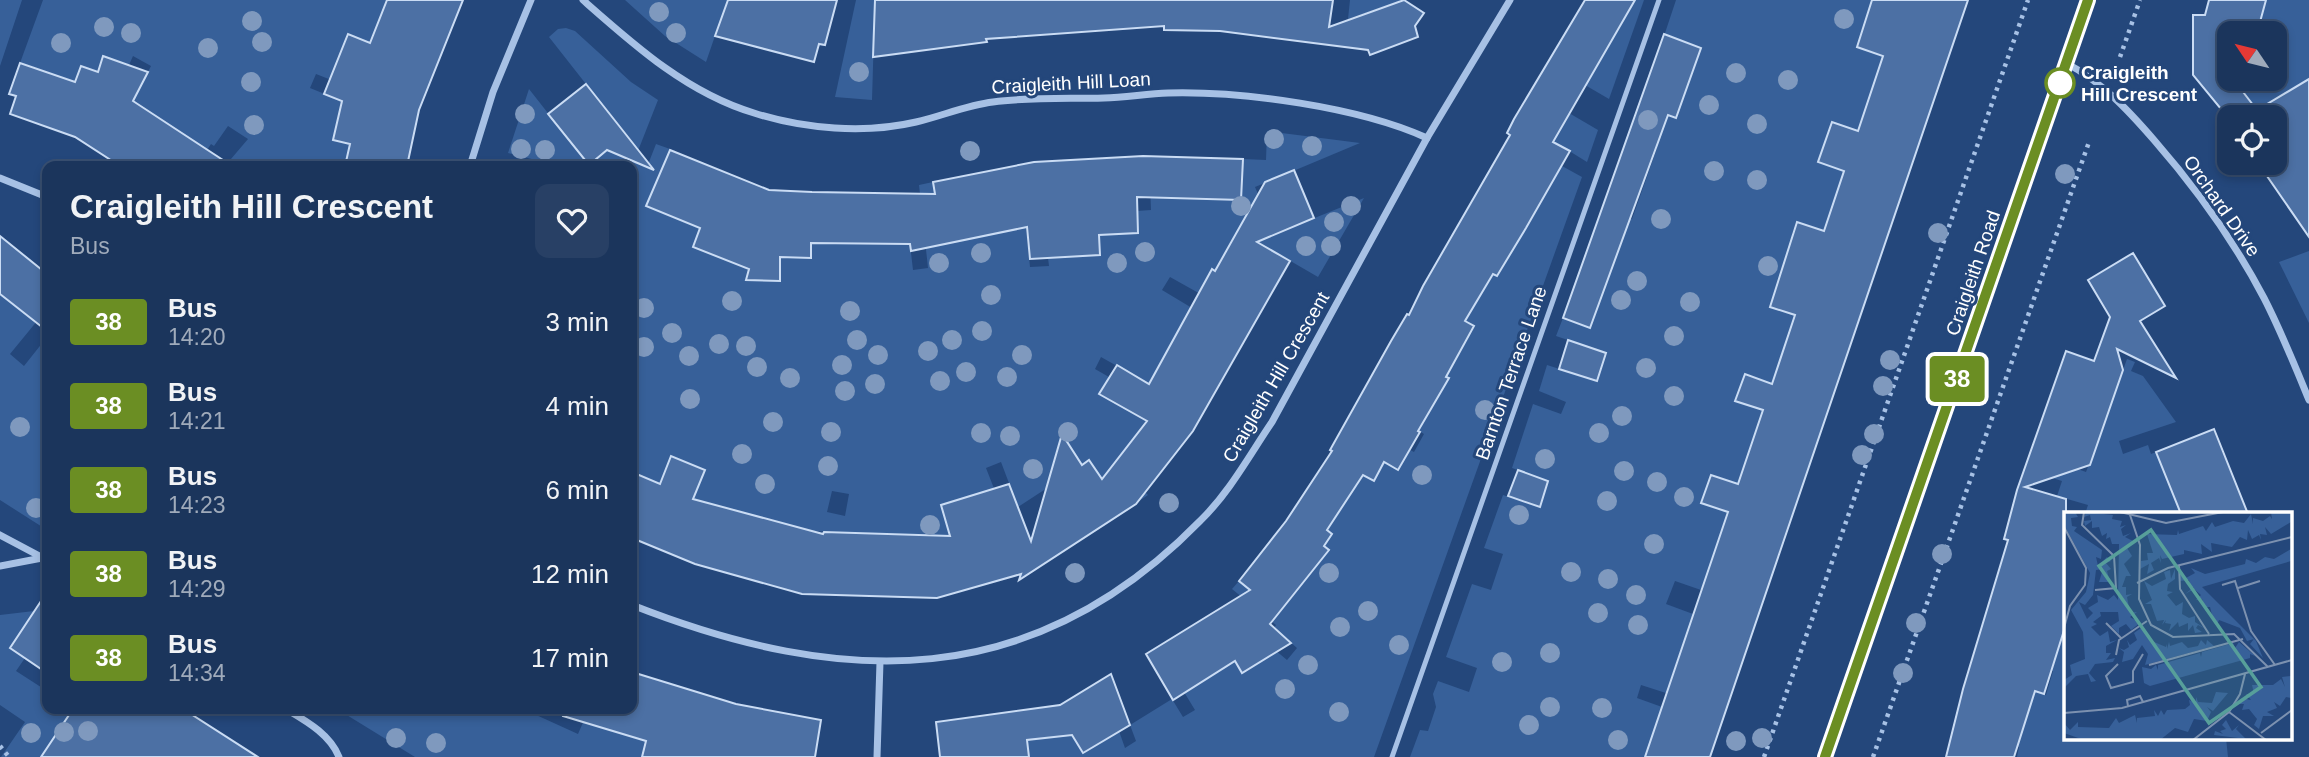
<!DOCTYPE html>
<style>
body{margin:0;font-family:Arial,sans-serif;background:#284065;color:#f1f3f6;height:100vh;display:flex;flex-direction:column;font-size:26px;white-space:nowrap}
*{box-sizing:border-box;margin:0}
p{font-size:23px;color:#a0abbb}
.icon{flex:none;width:38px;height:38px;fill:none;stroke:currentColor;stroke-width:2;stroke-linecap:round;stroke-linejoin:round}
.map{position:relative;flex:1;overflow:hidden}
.panel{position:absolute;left:42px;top:161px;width:595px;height:553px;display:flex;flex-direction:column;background:#1b355c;border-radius:14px;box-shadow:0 4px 10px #0003,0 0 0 2px #395072}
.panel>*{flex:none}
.badge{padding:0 14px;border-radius:5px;font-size:24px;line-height:46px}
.needle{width:46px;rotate:305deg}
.fabs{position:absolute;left:2217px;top:21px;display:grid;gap:14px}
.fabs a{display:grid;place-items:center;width:70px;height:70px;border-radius:14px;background:#1b355c;box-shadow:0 4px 10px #0003,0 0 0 2px #395072;font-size:35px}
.map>.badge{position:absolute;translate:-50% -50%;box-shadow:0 0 0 4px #fff}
.round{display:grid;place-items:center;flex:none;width:74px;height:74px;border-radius:14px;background:#284065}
.overview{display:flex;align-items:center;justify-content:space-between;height:119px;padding:0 28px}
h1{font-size:33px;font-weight:800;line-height:52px}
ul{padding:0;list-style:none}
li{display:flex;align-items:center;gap:21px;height:84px;padding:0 28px}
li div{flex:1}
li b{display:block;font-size:26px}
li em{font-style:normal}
li .badge{min-width:77px;font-weight:700;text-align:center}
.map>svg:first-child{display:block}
</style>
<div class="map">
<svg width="2309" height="757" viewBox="0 0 2309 757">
<rect width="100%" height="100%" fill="#24477b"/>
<g fill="#376099" fill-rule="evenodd">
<path d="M0,0H22L0,66Z"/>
<path d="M43,0H405L395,25L379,19L370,43L347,35L333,72L362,92L316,74L310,88L401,125L339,112L333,140L350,144L345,166H225L248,139L228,126L214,146L211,144L207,150L133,101L151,66L133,56L129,65L103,56L98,72L81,66L75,82L20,63Z"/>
<path d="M625,0H750L725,7L706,62L665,36Z"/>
<path d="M856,0H875L872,100L835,97Z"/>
<path d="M1350,0H1399L1401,1L1348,19Z"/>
<path d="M1635,0H1644L1609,99L1585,85Z"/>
<path d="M1676,0H1886L1890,58L1870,94L1858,131L1832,123L1818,162L1835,168L1840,154L1849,157L1824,231L1796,222L1792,234L1819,243L1772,384L1745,374L1736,401L1763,410L1738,484L1711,475L1701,502L1728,512L1701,590L1675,581L1666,604L1693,614L1666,693L1641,685L1637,698L1662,707L1645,757H1410L1420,730L1428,731L1436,707L1433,694L1438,681L1469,692L1477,668L1446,657L1472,584L1491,590L1503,554L1484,548L1503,495L1540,507L1548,481L1512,468L1533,404L1561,414L1566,402L1539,391L1547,365L1597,381L1606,353L1556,336L1563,318L1583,325L1600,300L1618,252L1602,209L1632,219L1657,148L1628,137L1638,105L1676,118L1685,95L1647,81L1650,72L1688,85L1701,48L1671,37L1663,39Z"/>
<path d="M2266,0H2309V90L2279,99L2277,97L2257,110L2233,80L2228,83L2230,79H2275V33H2254V11Z"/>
<path d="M566,28L575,31L631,82L658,100L634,161L647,167L656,144L670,149L647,206L758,231L747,280L780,281V257L811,258V243L910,244L913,270L928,268L919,185L933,182L945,243L1026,227L1030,267L1049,266L1048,258L1100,255L1098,225L1118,234L1138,233L1137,211L1151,210L1149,156L1227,158L1226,196L1241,197L1243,159L1266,160L1267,131L1360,143L1255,187L1275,234L1364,198L1318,277L1256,241L1231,243L1215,271L1211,270L1203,285L1258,318L1254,324L1170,277L1162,290L1192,308L1149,384L1101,357L1095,369L1109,377L1100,394L1147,421L1145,492L1148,495L1123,512L1090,460L1082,465L1070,447L1064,445L1057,449L1055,456L1067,475L1018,507L1001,462L986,468L995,491H986L941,505L955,551L926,535L809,531L696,536L688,562L670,554L704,470L672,456L660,484L632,472V166H559L508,153L529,89L588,164L626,135L549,37L558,29ZM832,491L849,494L845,516L827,512Z"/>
<path d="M1569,113L1598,130L1587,162L1553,141Z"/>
<path d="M1562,166L1582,177L1374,757H1029L1027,740L1065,724L1083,753L1119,731L1125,748L1136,741L1130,725L1172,699L1183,717L1195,710L1184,692L1235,661L1243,673L1262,661L1238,619L1287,660L1297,648L1274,628L1276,625L1232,589L1239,581L1279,612L1281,529L1285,522L1324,547L1332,534L1327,530L1346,501L1313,480L1321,468L1336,478L1345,464L1374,481L1384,462L1398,470L1405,458L1396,443L1414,452L1424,434L1407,424L1448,378L1436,371L1474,326L1465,321L1452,276L1434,266L1439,258L1474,278L1465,213L1473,198L1526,228L1538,207L1521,197L1551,184Z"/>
<path d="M2309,251V323L2279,262Z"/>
<path d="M0,294L42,315L10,354L24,366L47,337V530L0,500Z"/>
<path d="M2127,359L2135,362L2131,371L2143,376L2176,422L2119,441L2123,454L2148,445L2151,454L2156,452L2181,514H2085L2088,505L2057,496L2062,481L2046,476L2052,460L2086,472Z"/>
<path d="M34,611L10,648L25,658L16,671L47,691V709H101L129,727L80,757L53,739L41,757H1L25,722L0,705V615Z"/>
<path d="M2066,624V738H2226L2228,757H2017L2019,747L1953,729L1958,711L2035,691L2046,695L2053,671L2037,666Z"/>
<path d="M337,709H523L578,734L588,711L604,728L646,741L642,757H415Z"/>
</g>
<g fill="#4c70a4" stroke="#cadcf4" stroke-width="2">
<path d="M387,0H463L419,110L407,166H345L350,144L333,140L342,101L324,94L348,34L370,43Z"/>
<path d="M728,0H837L825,45L819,44L814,62L715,36Z"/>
<path d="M875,0H1333L1329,27L1404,0L1424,13L1415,26L1418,37L1370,55L1368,50L1220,31L1164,30V26L986,39L987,42L873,57Z"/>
<path d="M1585,0H1635L1553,142L1570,151L1526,228L1497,276L1493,274L1465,321L1474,326L1446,377L1449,378L1418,431L1420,432L1398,470L1384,462L1374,481L1363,475L1327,530L1332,534L1324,546L1329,550L1270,624L1291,643L1242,673L1235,661L1173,700L1146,654L1250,590L1239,581L1286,521L1332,451L1330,450L1391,341L1407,314L1409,315L1423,286L1510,135L1507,133L1514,119Z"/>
<path d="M1872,0H1968L1710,757H1645L1728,512L1701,503L1711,475L1738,484L1763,410L1735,401L1745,374L1772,384L1795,315L1770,307L1797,222L1824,231L1844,171L1818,162L1832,122L1858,131L1883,56L1857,47Z"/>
<path d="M2209,0H2266L2257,33H2230V79H2233L2257,110L2309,79V237L2258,163H2275V117H2230V120L2193,75V15H2205Z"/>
<path d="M1664,34L1701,48L1676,118L1668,115L1590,328L1563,318Z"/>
<path d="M103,56L148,72L133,101L232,166H120L75,137L10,114L16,96L9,94L20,63L75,82L81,66L98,72Z"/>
<path d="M586,84L654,170L607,150L589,165L548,114Z"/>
<path d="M670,150L769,190L812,192L935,194L933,182L1034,162L1143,156L1243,159L1241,200L1137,197L1138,233L1099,235L1100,255L1030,259L1027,227L911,251L910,244L811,243V258L780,257V281L746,280L749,269L693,247L700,228L646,206Z"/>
<path d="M1294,170L1314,218L1257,242L1290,261L1193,431L1136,504L1019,580L1021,574L937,598L802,594L695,564L632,538V472L660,484L671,456L705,470L693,499L823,534L824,532L950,536L941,505L1009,484L1031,541L1062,434L1082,465L1089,460L1102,479L1147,421L1099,394L1117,365L1149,384L1212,269L1215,271L1265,182Z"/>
<path d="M0,236L47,274V331L0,294Z"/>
<path d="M2133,253L2165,306L2140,321L2176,378L2117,349L2123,370L2090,465L2025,487L2066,499V624L2044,694L2035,691L2014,757H1946L1963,689L2008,540L2004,539L2017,490L2066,351L2094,361L2110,317L2088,280Z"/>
<path d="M1568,340L1606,353L1597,381L1559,369Z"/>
<path d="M2214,429L2248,514H2181L2156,452Z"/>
<path d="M1518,470L1548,481L1540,507L1508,496Z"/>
<path d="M47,592V673L10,648Z"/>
<path d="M632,672L736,704L821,720L815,757H642L646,741L563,716L564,709H632Z"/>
<path d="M1111,674L1130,725L1083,753L1072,735L1027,740L1029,757H940L936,722L1060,705Z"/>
<path d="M73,709H183L258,757H41Z"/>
</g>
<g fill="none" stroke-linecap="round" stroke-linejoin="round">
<g stroke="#a7c1e5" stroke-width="4.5" stroke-dasharray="3.5 5" stroke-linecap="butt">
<path d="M2120,57L2140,0"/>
<path d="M0,746L9,757"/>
<path d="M1764,757L2028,0"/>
<path d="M1873,757L2089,142"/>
</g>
<path stroke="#a7c1e5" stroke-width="5" d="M1392,757L1659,0"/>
<g stroke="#a7c1e5" stroke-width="7">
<path d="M583,0C634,45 687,93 754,113C804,129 865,134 916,122C942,116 967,105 993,102C1030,97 1067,99 1104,98C1126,97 1147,94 1168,93C1243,91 1359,107 1427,138"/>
<path d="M2066,63C2102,82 2128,110 2154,140C2196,188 2234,241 2264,298C2281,331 2295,366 2309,400"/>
<path d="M470,166L493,92L531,0"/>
<path d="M0,178L47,197"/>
<path d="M0,535L47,560"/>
<path d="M0,566L42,558"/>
<path d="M632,605C843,688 1032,693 1200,521C1229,493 1249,456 1272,422L1427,138L1510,0"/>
<path d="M286,709C306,721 330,734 339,757"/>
<path d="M877,757L880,662"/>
</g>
<path stroke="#d0dff5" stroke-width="14" d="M1825,757L2088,0"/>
</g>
<g fill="#7f99be">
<circle cx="659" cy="12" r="10"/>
<circle cx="1844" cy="19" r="10"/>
<circle cx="252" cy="21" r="10"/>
<circle cx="104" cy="27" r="10"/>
<circle cx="131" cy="33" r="10"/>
<circle cx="676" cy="33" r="10"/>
<circle cx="262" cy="42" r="10"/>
<circle cx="61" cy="43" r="10"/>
<circle cx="208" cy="48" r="10"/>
<circle cx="859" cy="72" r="10"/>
<circle cx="1736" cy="73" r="10"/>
<circle cx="1788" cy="80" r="10"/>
<circle cx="251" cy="82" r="10"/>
<circle cx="1709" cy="105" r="10"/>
<circle cx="525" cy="114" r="10"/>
<circle cx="1648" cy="120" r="10"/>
<circle cx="1757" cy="124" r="10"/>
<circle cx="254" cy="125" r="10"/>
<circle cx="1274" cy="139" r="10"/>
<circle cx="1312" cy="146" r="10"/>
<circle cx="521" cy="149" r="10"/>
<circle cx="545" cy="150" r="10"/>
<circle cx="970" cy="151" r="10"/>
<circle cx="1714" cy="171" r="10"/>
<circle cx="2065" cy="174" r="10"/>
<circle cx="1757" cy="180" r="10"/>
<circle cx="1241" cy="206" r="10"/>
<circle cx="1351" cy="206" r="10"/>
<circle cx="1661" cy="219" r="10"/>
<circle cx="1334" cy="222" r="10"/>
<circle cx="1938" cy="233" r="10"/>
<circle cx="1306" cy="246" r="10"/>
<circle cx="1331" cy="246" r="10"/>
<circle cx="1145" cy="252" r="10"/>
<circle cx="981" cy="253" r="10"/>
<circle cx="939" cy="263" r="10"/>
<circle cx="1117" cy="263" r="10"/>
<circle cx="1768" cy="266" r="10"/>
<circle cx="1637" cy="281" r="10"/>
<circle cx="991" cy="295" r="10"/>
<circle cx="1621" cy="300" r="10"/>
<circle cx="732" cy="301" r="10"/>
<circle cx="1690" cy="302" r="10"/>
<circle cx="644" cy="308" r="10"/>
<circle cx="850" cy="311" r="10"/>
<circle cx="982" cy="331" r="10"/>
<circle cx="672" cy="333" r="10"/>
<circle cx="1674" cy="336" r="10"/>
<circle cx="857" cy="340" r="10"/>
<circle cx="952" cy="340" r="10"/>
<circle cx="719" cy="344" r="10"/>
<circle cx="746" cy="346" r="10"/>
<circle cx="644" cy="347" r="10"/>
<circle cx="928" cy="351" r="10"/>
<circle cx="878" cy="355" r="10"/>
<circle cx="1022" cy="355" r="10"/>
<circle cx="689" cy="356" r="10"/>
<circle cx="1890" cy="360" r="10"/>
<circle cx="842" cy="365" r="10"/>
<circle cx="757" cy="367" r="10"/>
<circle cx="1646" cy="368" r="10"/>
<circle cx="966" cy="372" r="10"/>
<circle cx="1007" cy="377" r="10"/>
<circle cx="790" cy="378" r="10"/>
<circle cx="940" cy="381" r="10"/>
<circle cx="875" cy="384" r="10"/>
<circle cx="1883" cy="386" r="10"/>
<circle cx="845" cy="391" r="10"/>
<circle cx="1674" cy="396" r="10"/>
<circle cx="690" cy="399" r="10"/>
<circle cx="1485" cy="410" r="10"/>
<circle cx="1622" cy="416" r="10"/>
<circle cx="773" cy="422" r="10"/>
<circle cx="20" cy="427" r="10"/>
<circle cx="831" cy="432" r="10"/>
<circle cx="1068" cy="432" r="10"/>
<circle cx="981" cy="433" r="10"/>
<circle cx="1599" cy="433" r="10"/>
<circle cx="1874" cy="434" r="10"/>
<circle cx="1010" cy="436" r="10"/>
<circle cx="742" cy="454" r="10"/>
<circle cx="1862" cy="455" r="10"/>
<circle cx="1545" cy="459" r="10"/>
<circle cx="828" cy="466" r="10"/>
<circle cx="1033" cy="469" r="10"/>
<circle cx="1624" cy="471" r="10"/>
<circle cx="1422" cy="475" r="10"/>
<circle cx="1657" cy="482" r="10"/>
<circle cx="765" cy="484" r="10"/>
<circle cx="1684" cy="497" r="10"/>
<circle cx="1607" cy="501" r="10"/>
<circle cx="1169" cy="503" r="10"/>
<circle cx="36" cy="508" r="10"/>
<circle cx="1519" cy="515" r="10"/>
<circle cx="930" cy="525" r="10"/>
<circle cx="1654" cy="544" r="10"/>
<circle cx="1942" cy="554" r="10"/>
<circle cx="1571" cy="572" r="10"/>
<circle cx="1075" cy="573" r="10"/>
<circle cx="1329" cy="573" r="10"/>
<circle cx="1608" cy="579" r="10"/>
<circle cx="1636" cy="595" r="10"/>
<circle cx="1368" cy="611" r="10"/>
<circle cx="1598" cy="613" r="10"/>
<circle cx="1916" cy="623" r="10"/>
<circle cx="1638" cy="625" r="10"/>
<circle cx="1340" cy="627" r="10"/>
<circle cx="1399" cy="645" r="10"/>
<circle cx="1550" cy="653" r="10"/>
<circle cx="1502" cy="662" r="10"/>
<circle cx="1308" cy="665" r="10"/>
<circle cx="1903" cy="673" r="10"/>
<circle cx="1285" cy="689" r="10"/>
<circle cx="1550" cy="707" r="10"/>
<circle cx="1602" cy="708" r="10"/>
<circle cx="1339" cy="712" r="10"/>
<circle cx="1529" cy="725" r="10"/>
<circle cx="88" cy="731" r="10"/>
<circle cx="64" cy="732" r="10"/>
<circle cx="31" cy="733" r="10"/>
<circle cx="396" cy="738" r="10"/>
<circle cx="1762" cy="738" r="10"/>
<circle cx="1618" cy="740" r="10"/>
<circle cx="1736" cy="741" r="10"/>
<circle cx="436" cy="743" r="10"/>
</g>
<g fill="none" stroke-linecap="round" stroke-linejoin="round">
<defs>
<path id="line" d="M1825,757L2088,0"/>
</defs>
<use href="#line" stroke="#fff" stroke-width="16"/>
<use href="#line" stroke="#6b8e23" stroke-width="10"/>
</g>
<circle fill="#fff" stroke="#6b8e23" stroke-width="3.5" cx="2060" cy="83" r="14"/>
<g text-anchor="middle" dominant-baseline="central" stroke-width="6" stroke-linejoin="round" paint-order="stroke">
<g font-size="19" font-weight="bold" fill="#fff" stroke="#24477b" text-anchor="start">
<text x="2081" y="72">Craigleith<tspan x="2081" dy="22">Hill Crescent</tspan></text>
</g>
<g font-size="19" fill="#fff" stroke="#24477b">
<text transform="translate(1071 83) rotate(-3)">Craigleith Hill Loan</text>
<text transform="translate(2222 206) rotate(55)">Orchard Drive</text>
<text transform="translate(1973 273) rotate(-71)">Craigleith Road</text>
<text transform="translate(1511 373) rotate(-71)">Barnton Terrace Lane</text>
<text transform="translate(1276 377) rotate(-60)">Craigleith Hill Crescent</text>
</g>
</g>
<g transform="translate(2064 512)">
<rect width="228" height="228" fill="#24477b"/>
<path d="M0,0H11L14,5L7,6L8,14L13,15L10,19L38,38L37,47L32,45L34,54L43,45L47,49L42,51L47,57L43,59L46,70H35L39,57L32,58L29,83L21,93L15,90L23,107L29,101L24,96L34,90L33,83L44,88L50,83L54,88L55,32H48L46,25L42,27L43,21L38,24L35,15L28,16V9L21,14L20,9L27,8L26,3L20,5L22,0L49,3L48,7L58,9L56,15L62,13L57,17L59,24L67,21L61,25L71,30L63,36L68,44L60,52L67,64H62L58,75H62V83L68,82L63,85L66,101L73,100L66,105L76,111L67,118L62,112L55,116V122L47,114L55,109L54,100H36L37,104L29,110L33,112L27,115L36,124L44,119L46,130L53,128L42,134V141H47L42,148L51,146L49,150L31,152L25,161L32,169L27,170L24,162L12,164L0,176V168L8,163L6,153L21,147L19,120L7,98L22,80L26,61L0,13ZM207,0H227V10L207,22L201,15L203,23L196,22L197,28L195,23L188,27L184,18L183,28L176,25L168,35L147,31L148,40L137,32L138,42L120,38V42L98,47L96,43L97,51L95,46L87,51L90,58L83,62L85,52L76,57L77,49L84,48L83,41H89L83,22L113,23L114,18L115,22L139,14L142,19L148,10L151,15L169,9L180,11L187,2L189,12V6L199,9L206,4L208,7ZM227,37V49L138,75L192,129L199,146L186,132L190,127L183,129L176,116L155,108L153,113L150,111L146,95H140L138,87L132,88L137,83L130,77L121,82L130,75H126L125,68L116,69V60L122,66L131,61L127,56L141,62L181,52L182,47L192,51L201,45L210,47ZM111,57V67L104,72L103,79L109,80L103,83L112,94L119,90L118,102L125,106L131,104V110L142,117L134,113L132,116L138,120L131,121L129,113L124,119V111L115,115L114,110L105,119L107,112L101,111L102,108L98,113L100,108L93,109L87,92H81L88,88L80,69L88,74L102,67L100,60L106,58L107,67ZM77,116L90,130L102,135L103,132V137L105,130L106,134L118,130L124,136L134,134L137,128L142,133L143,128L150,134L81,153L84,142L78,133L69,147L58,150L60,140L55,136L60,138L65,135L63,128L66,133L73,128L70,121ZM175,130L191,144L186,142V146L86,174L80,171L78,155L87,157L92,153L94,158V153L136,141L137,145L138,140L169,131L171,136ZM227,164V186L222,185L216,194L210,190L213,196L203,200L210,204H199L195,217L190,213L193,207L185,197L178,198L180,192H174L178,186L187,188L182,182H190L188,173H209L217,167L221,175L218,165ZM152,180L164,181L149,199L143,195L147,200L143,209L130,207L124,220L111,216L96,228L17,227L0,221V211L6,218L14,210V215L45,216L52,206L55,211L71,203L73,211V206L91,204L90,198L94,204L97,198L100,203L103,198L121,197L126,193L125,188L132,191V185L134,190L148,191ZM162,208L168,219L175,213L172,217L182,227L150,223L151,219L159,222L156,219L162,217L158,213Z" fill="#376099"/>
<path fill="none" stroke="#7c91b0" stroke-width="2" d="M20,0L18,13L50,44L52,76L31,78M56,0L102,11L159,0M65,0L76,33L75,87L87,113L109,125L170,122L204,155M0,15L22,56L21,73L6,94L0,116M115,53L116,77L145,122M73,71L104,56L228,25M158,73L171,69L187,119L211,153M174,76L196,69M42,111L57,126M52,143L55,128L83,109M54,152L42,164L47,176L69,170V159L79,142M85,153L179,127M64,194L63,188L76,184L79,190M165,200L202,228M0,201L58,196L228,148M197,221L228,198M129,228L165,200L176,182L181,162"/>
<path fill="#579f9a" fill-opacity="0.15" stroke="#579f9a" stroke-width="3.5" d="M87,18L197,175L145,211L35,54Z"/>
<rect width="228" height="228" fill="none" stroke="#fff" stroke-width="3.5"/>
</g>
</svg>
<div class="fabs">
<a><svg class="needle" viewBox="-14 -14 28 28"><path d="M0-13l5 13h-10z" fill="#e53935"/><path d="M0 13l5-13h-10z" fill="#a0abbb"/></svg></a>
<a><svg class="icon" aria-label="locate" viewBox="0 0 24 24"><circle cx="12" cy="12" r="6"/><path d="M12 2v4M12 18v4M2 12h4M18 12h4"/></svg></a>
</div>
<b class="badge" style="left:1957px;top:379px;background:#6b8e23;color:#fff">38</b>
<section class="panel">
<div class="overview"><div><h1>Craigleith Hill Crescent</h1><p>Bus</p></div><a class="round"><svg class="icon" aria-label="heart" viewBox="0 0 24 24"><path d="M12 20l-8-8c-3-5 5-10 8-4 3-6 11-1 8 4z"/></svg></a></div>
<ul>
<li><span class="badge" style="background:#6b8e23;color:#fff">38</span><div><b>Bus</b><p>14:20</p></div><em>3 min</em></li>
<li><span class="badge" style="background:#6b8e23;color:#fff">38</span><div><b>Bus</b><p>14:21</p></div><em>4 min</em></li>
<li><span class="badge" style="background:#6b8e23;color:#fff">38</span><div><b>Bus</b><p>14:23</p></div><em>6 min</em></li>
<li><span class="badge" style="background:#6b8e23;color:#fff">38</span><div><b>Bus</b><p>14:29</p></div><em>12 min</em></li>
<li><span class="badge" style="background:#6b8e23;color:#fff">38</span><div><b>Bus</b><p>14:34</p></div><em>17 min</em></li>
</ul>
</section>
</div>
